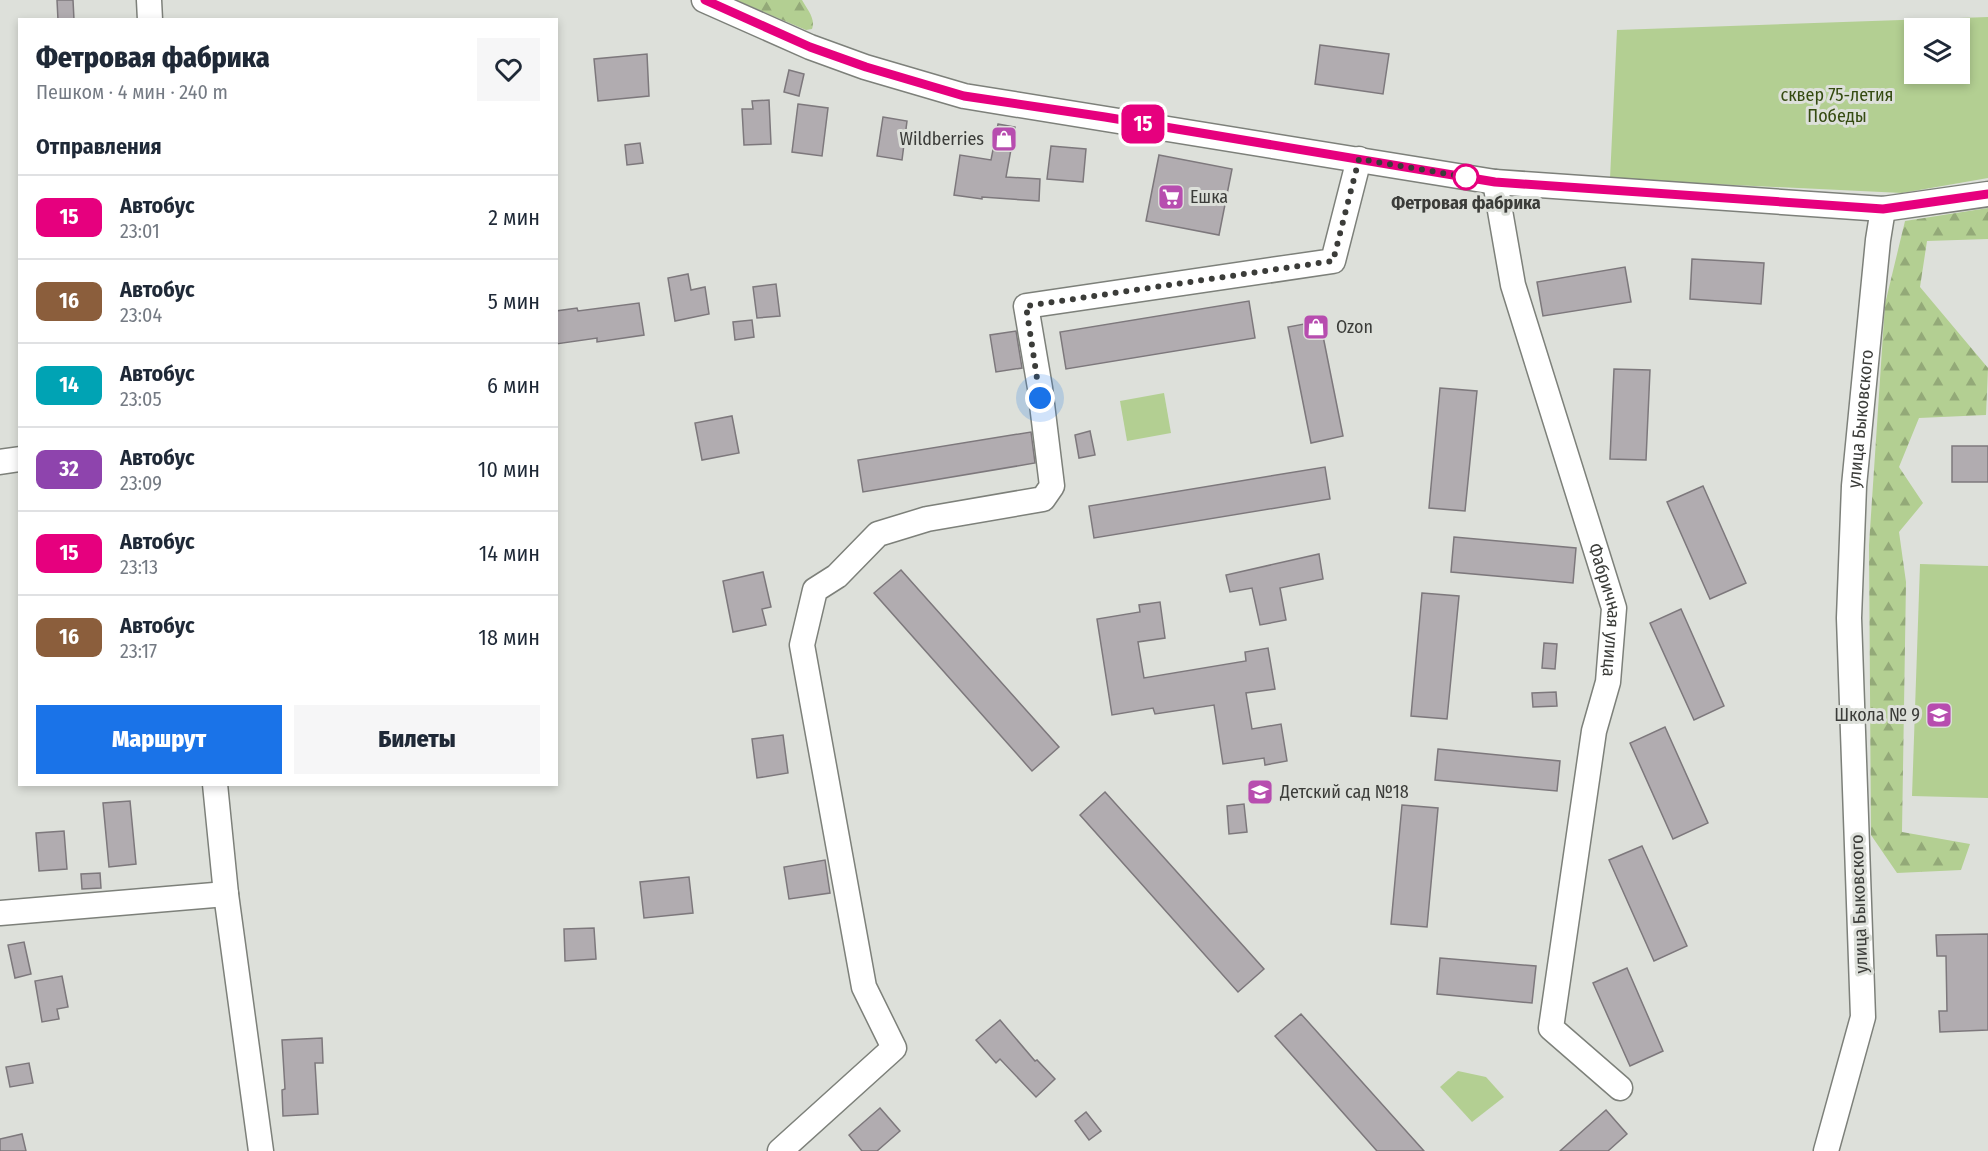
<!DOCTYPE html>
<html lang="ru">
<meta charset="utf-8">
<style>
body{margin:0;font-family:"Fira Sans Condensed",sans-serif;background:#f6f6f7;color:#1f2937;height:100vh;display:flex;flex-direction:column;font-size:22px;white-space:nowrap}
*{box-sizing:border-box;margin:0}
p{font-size:20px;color:#747a83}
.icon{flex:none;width:33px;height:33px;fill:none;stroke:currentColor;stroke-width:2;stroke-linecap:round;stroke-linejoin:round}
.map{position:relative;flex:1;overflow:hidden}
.side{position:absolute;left:18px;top:18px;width:540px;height:768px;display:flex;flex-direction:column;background:#fff;border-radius:0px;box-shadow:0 3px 9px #0003}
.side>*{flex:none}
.badge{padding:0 12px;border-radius:9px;font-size:21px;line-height:39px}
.fabs{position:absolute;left:1904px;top:18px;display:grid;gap:12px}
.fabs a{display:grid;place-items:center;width:66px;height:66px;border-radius:0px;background:#fff;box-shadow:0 3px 9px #0003;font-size:30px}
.you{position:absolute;width:30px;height:30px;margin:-15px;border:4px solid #fff;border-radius:50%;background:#1a73e8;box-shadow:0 0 0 9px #1a73e833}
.map>.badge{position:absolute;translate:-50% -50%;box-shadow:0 0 0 3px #fff}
h2{padding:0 18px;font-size:22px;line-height:54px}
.round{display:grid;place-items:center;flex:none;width:63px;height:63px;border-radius:0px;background:#f6f6f7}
.headline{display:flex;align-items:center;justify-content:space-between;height:102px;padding:0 18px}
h1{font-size:28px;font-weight:800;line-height:45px}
.action{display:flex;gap:12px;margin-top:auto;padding:12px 18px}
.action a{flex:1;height:69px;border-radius:0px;background:#1a73e8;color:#fff;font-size:24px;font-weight:800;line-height:69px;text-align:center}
.action a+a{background:#f6f6f7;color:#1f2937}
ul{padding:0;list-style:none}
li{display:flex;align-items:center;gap:18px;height:84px;padding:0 18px;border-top:2px solid #e0e1e3}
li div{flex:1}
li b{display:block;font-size:22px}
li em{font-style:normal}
li .badge{min-width:66px;font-weight:700;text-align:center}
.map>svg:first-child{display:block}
</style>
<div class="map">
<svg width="1988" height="1151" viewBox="0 0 1988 1151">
<defs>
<pattern id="forest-firs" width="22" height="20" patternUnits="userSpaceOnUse" patternTransform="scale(1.5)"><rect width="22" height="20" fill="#b3cf92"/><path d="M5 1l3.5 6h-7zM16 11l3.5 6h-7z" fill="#93a978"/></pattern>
</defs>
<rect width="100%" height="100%" fill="#dde0da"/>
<g fill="url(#forest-firs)">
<path d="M736,0H802C807,9 816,19 812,29L806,30Z"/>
<path d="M1988,208V239L1927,241L1920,287L1988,368L1986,415L1919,418L1899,467L1923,503L1899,532L1906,582L1902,832L1970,844L1961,870L1897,873L1871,835L1869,545L1885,304L1905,221Z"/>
</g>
<g fill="#b3cf92" fill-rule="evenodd">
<path d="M1988,17V178L1902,193L1610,179L1617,30ZM1914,28H1959V74H1914Z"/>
<path d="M1164,393L1171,433L1127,441L1120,401Z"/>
<path d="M1920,564L1988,566V798L1912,796Z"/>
<path d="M1458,1071L1486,1077L1504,1097L1472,1122L1440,1087Z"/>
</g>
<g fill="#b1acb0" stroke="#7d787c" stroke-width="1.5">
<path d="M57,0H73L74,20H58Z"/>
<path d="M1320,45L1389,54L1383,94L1315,84Z"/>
<path d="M647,54L649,96L598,101L594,59Z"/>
<path d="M789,70L804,74L799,96L784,92Z"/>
<path d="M769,100L771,144L744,145L742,109H753L752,101Z"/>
<path d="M798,104L828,108L822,156L792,152Z"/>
<path d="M883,117L907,121L902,160L877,156Z"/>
<path d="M998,124L1015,127L1006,177L1040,179L1039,201L982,197V199L954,195L960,155L991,160Z"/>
<path d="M640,143L643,163L627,165L625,145Z"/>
<path d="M1051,146L1086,149L1083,182L1047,179Z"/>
<path d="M1159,155L1232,169L1219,235L1146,221Z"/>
<path d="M1692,259L1764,263L1761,304L1690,299Z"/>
<path d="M1625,267L1631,302L1543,316L1537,282Z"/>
<path d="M688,274L691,290L705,287L709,314L675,321L668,278Z"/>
<path d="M776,284L780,316L757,318L753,287Z"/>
<path d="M1249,301L1255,338L1066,369L1060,332Z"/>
<path d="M639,303L644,335L597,342V338L556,344V311L577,308L578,311Z"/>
<path d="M752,320L754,337L735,340L733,322Z"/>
<path d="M1320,321L1343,436L1311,443L1288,327Z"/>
<path d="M1016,331L1022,368L996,372L990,335Z"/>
<path d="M1614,369L1650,370L1646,460L1610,459Z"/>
<path d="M1440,388L1477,391L1465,511L1429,508Z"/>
<path d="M732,416L739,453L702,460L695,423Z"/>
<path d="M1090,431L1095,455L1079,458L1075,435Z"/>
<path d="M1031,432L1035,463L863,492L858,460Z"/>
<rect x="1952" y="446" width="36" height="36"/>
<path d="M1325,467L1330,499L1094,538L1089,506Z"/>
<path d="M1703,486L1746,583L1710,599L1667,502Z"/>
<path d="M1454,537L1576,548L1573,583L1451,572Z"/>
<path d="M1319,554L1323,579L1280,588L1286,620L1260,625L1252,588L1230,592L1226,575Z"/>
<path d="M901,570L1059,747L1032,771L874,593Z"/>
<path d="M763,572L771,607L762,609L766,625L733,632L723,581Z"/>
<path d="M1422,593L1459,596L1447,719L1411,716Z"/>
<path d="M1160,602L1165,638L1138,642L1144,678L1246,661L1245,652L1268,648L1275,689L1246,693L1252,729L1281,724L1287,761L1265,765L1264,758L1223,764L1214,705L1155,714L1153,708L1112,715L1097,619L1140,612L1139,605Z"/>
<path d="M1681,609L1724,706L1694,720L1650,623Z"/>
<path d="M1544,643L1557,644L1555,669L1542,668Z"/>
<path d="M1556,692L1557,706L1533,707L1532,693Z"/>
<path d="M1665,727L1708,823L1673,839L1630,743Z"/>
<path d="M783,735L788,773L757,778L752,739Z"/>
<path d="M1438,749L1560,761L1557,791L1435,780Z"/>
<path d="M1105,792L1264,969L1238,992L1080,815Z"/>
<path d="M130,801L136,864L109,867L103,803Z"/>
<path d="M1244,804L1247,832L1229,834L1227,806Z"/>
<path d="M1402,805L1438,808L1427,927L1391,924Z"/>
<path d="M64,831L67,869L39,871L36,833Z"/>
<path d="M1642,846L1687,946L1654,961L1609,860Z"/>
<path d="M825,860L830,893L789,899L784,867Z"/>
<path d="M100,873L101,888L82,889L81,874Z"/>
<path d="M689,877L693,913L644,918L640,882Z"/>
<path d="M594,928L596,959L565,961L564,929Z"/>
<path d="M1988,934V1030L1940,1032L1939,1011H1947L1946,956H1937L1936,935Z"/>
<path d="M24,942L31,974L15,978L8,945Z"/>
<path d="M1440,958L1536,966L1532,1003L1437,994Z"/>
<path d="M1627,968L1663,1051L1630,1066L1593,983Z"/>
<path d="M62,976L68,1007L57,1009L59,1019L42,1022L35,981Z"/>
<path d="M1301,1014L1424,1151H1377L1275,1036Z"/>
<path d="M1000,1020L1035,1061L1037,1060L1055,1079L1036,1097L1000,1059L996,1063L976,1040Z"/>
<path d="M322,1038L323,1063H315L318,1114L283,1116L282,1090L285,1089L282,1040Z"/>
<path d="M29,1063L33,1083L10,1087L6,1067Z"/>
<path d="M880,1108L900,1131L877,1151H862L849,1135Z"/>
<path d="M1606,1110L1627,1134L1608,1151H1560Z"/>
<path d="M1086,1112L1101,1131L1089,1140L1075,1121Z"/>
<path d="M22,1134L26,1151H0V1139Z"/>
</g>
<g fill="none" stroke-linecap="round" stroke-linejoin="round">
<defs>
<g id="minor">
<path d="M149,0L150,20"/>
<path d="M704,0L810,47L865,67L964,96L1495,182L1883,209L1988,194"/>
<path id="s1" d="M1495,182L1513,285L1614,608L1608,682L1594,731L1551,1028L1620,1088"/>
<path d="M0,462L20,459"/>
<path d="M215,784L226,894L261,1151"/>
<path d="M0,913L226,894"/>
<path d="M780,1151L894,1048L864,987L802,645L815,590L837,576L878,534L927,519L1043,499L1052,486L1040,388L1026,306L1333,261L1359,159"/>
<path id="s2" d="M1826,1151L1863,1017L1849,618L1854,486L1878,240L1883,209"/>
</g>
</defs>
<use href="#minor" stroke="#7d807a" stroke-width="27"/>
<use href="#minor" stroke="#fff" stroke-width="24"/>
</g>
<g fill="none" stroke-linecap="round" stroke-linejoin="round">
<defs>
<path id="line" d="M705,0L810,47L866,67L964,96L1105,117L1495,182L1883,209L1988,194"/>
</defs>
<use href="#line" stroke="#fff" stroke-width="14"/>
<use href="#line" stroke="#e6007e" stroke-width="9"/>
<path stroke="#3b3c39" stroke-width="6" stroke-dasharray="0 10.8" d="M1040,398L1026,306L1333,261L1359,159L1472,178L1466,177"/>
</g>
<defs>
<symbol id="shop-square" viewBox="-11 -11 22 22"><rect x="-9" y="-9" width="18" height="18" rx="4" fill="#b74daf" stroke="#dde0da"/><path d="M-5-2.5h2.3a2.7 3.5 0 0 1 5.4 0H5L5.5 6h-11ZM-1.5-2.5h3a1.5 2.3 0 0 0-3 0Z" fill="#fff"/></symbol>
<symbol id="supermarket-square" viewBox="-11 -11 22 22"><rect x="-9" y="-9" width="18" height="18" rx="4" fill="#b74daf" stroke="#dde0da"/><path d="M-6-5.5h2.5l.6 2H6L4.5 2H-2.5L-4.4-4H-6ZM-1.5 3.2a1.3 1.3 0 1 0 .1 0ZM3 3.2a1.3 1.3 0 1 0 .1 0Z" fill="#fff"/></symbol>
<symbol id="school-square" viewBox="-11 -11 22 22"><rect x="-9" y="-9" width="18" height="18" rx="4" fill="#b74daf" stroke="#dde0da"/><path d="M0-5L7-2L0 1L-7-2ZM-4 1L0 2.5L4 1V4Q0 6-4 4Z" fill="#fff"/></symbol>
</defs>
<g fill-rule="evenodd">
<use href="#shop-square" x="989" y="124" width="30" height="30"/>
<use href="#supermarket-square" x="1156" y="182" width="30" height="30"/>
<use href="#shop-square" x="1301" y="312" width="30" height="30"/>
<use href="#school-square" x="1924" y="700" width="30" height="30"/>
<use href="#school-square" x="1245" y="777" width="30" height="30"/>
</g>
<circle fill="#fff" stroke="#e6007e" stroke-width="3" cx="1466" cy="177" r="12"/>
<g text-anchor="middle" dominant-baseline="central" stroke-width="6" stroke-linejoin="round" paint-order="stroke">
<g font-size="18" fill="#354b11" stroke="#dde0da">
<text x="1837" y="95">сквер 75-летия<tspan x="1837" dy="21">Победы</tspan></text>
</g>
<g font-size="18" fill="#3b3c39" stroke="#dde0da" text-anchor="start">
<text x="984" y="139" text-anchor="end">Wildberries</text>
<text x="1190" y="197">Ешка</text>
<text x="1336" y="327">Ozon</text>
<text x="1920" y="715" text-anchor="end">Школа № 9</text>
<text x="1280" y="792">Детский сад №18</text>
</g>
<g font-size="18" font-weight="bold" fill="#3b3c39" stroke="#dde0da">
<text x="1466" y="203">Фетровая фабрика</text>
</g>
<g font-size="18" fill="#3b3c39" stroke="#dde0da">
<text stroke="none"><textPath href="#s2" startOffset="738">улица Быковского</textPath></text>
<text stroke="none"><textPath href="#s1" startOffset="444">Фабричная улица</textPath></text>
<text transform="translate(1859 904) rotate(-92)">улица Быковского</text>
</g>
</g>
</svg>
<div class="fabs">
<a><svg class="icon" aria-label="layers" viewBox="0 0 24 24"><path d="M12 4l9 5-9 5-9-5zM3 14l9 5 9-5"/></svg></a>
</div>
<div class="you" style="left:1040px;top:398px"></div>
<b class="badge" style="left:1143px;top:124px;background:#e6007e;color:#fff">15</b>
<section class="side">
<div class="headline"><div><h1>Фетровая фабрика</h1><p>Пешком · 4 мин · 240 m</p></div><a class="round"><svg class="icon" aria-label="heart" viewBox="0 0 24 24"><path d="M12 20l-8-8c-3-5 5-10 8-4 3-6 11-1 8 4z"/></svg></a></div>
<h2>Отправления</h2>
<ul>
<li><span class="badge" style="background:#e6007e;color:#fff">15</span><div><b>Автобус</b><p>23:01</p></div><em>2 мин</em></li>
<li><span class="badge" style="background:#8b5e3c;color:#fff">16</span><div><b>Автобус</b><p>23:04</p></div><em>5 мин</em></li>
<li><span class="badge" style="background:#00a3b4;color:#fff">14</span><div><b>Автобус</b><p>23:05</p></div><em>6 мин</em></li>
<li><span class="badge" style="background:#8e44ad;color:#fff">32</span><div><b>Автобус</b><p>23:09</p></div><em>10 мин</em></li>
<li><span class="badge" style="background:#e6007e;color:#fff">15</span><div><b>Автобус</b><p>23:13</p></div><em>14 мин</em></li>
<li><span class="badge" style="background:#8b5e3c;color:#fff">16</span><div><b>Автобус</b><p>23:17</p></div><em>18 мин</em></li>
</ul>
<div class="action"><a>Маршрут</a><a>Билеты</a></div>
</section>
</div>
